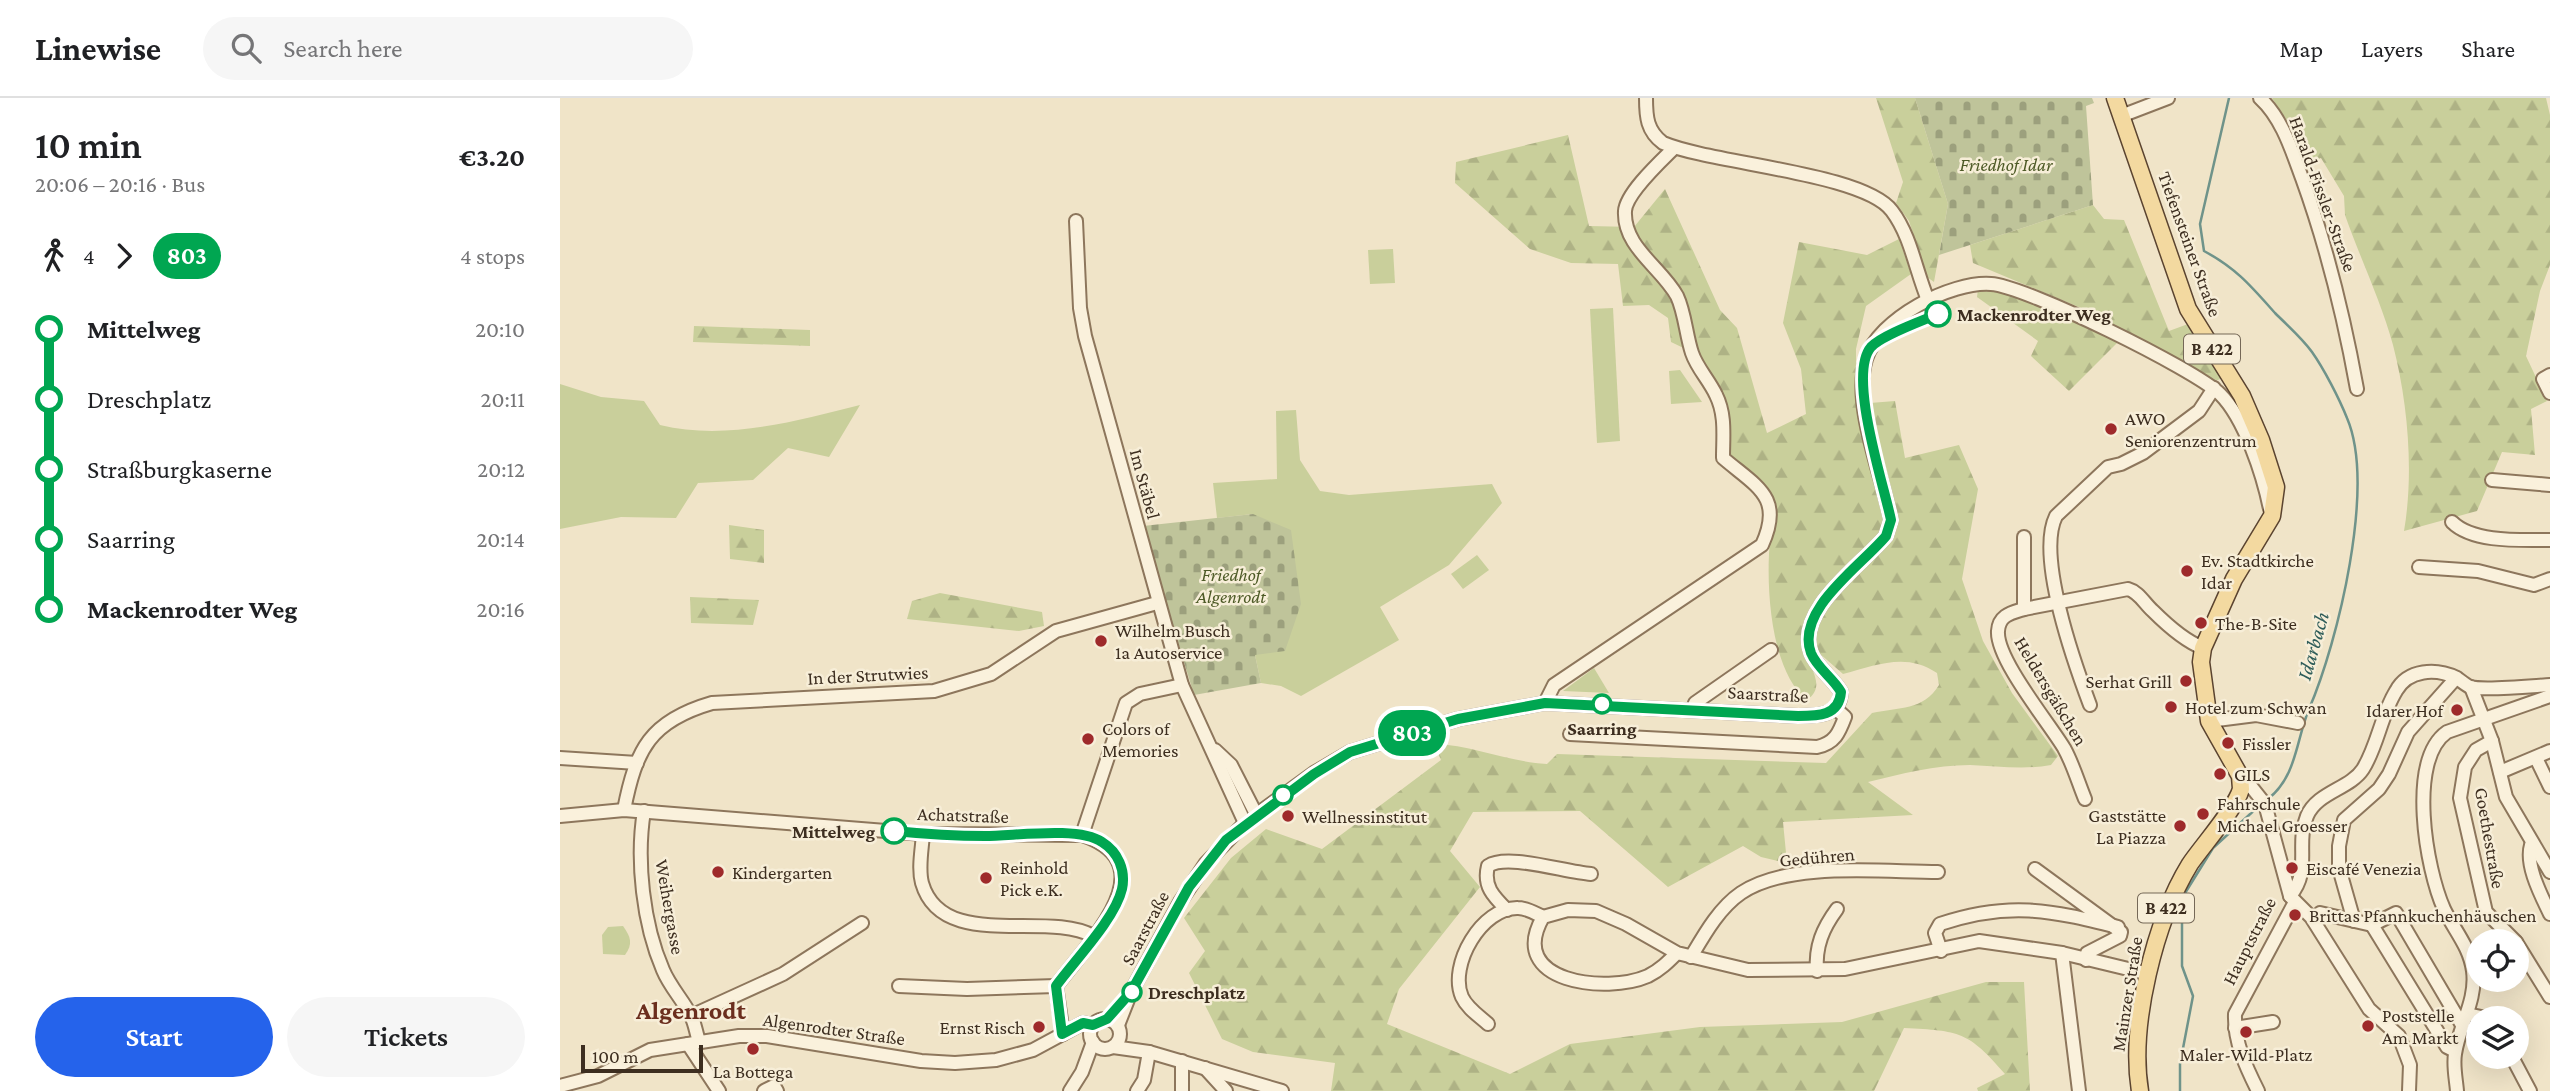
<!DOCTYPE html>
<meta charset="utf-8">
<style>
body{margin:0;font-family:"Crimson Pro",serif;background:#f6f6f6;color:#202124;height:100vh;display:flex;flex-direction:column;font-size:26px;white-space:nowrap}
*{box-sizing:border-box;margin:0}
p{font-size:23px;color:#757577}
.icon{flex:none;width:38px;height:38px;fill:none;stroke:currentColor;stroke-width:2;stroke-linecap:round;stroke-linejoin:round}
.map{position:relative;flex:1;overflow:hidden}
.drawer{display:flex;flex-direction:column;background:#fff;width:560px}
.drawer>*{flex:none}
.badge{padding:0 14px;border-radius:23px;font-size:24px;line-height:46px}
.controls{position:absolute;left:1906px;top:831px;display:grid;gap:14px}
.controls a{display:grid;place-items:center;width:63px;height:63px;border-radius:50%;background:#fff;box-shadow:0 7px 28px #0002;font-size:35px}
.scale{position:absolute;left:21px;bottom:18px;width:122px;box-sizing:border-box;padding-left:7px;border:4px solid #3d2e20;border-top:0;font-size:19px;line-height:24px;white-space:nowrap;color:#3d2e20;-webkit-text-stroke:5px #f7eed8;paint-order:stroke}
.map>.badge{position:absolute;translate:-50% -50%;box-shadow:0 0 0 4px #fff}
.legs{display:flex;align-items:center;gap:10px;height:77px;padding:0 35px;font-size:23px}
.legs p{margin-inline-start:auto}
.headline{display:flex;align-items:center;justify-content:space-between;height:119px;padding:0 35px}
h1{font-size:38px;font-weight:600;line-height:52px}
.button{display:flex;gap:14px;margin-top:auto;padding:14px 35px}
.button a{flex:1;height:80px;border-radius:42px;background:#2563eb;color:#fff;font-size:28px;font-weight:600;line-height:80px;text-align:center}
.button a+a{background:#f6f6f6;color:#202124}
ul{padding:0 35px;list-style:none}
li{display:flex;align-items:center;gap:24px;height:70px;font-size:26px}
li i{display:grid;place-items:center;width:10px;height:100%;margin:0 9px;background:currentColor}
li i::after{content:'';width:18px;height:18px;margin:-9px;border:5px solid;border-radius:50%;background:#fff}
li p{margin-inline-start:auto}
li:first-child i{background:linear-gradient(#0000 50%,currentColor 0)}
li:last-child i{background:linear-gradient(currentColor 50%,#0000 0)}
header{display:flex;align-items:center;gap:42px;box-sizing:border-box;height:98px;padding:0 35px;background:#fff;border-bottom:2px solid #e0e0e0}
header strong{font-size:33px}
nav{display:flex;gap:38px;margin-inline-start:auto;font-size:24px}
.search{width:490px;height:63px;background:#f6f6f6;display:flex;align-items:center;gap:18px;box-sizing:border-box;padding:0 24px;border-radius:38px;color:#757577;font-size:26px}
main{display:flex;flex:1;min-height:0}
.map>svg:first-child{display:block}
</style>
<header>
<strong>Linewise</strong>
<div class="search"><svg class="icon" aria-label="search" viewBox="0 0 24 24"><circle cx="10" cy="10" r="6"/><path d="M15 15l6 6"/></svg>Search here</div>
<nav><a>Map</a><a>Layers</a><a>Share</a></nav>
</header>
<main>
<section class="drawer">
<div class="headline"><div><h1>10 min</h1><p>20:06 – 20:16 · Bus</p></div><b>€3.20</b></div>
<div class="legs"><svg class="icon" aria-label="walk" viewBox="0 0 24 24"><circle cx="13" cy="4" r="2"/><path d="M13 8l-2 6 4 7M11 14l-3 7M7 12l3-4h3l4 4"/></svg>4<svg class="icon" aria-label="forward" viewBox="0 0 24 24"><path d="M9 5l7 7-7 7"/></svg><b class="badge" style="background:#00a651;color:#fff">803</b><p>4 stops</p></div>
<ul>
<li><i style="color:#00a651"></i><b>Mittelweg</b><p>20:10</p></li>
<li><i style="color:#00a651"></i><span>Dreschplatz</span><p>20:11</p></li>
<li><i style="color:#00a651"></i><span>Straßburgkaserne</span><p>20:12</p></li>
<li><i style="color:#00a651"></i><span>Saarring</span><p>20:14</p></li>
<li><i style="color:#00a651"></i><b>Mackenrodter Weg</b><p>20:16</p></li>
</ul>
<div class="button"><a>Start</a><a>Tickets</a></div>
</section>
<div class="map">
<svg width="1990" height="993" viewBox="0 0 1990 993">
<defs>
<pattern id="forest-firs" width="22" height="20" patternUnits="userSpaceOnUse" patternTransform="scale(1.75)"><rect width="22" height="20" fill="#c9cf9b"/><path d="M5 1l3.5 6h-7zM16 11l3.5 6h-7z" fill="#aeb285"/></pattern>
<pattern id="cemetery-stones" width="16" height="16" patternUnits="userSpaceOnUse" patternTransform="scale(1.75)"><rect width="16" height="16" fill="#bfc49a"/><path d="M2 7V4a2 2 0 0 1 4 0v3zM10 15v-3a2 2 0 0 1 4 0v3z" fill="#9ca07d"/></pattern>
</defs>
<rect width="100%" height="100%" fill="#f0e4c8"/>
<g fill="#c9cf9b">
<path d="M833,151L835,185L810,186L808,152Z"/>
<path d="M1053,210L1060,343L1037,345L1030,211Z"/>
<path d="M1120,272L1142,304L1111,306L1109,273Z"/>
<path d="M0,286L41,299L84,303L100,327C166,343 236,323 300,307L269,359L228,350L193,382L138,385L116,420L61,419L0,431Z"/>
<path d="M736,312L740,362L760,393L789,397L932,386L942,405L889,467L820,509L839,542L741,598L721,588L701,585L695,557L693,416L657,420L653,385L717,381L716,313Z"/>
<path d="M917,457L929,472L903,491L891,476Z"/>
<path d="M1034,570L1049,595L1003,593Z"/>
<path d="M63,828C71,839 73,846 65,857L43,856L42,837L48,829Z"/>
</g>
<g fill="url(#forest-firs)">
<path d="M1316,0H1355L1388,106L1374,184L1367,179L1349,123L1336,105L1343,84Z"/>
<path d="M1712,0H1986L1990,17V167L1980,193L1966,258L1987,303L1971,311L1975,357L1942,354L1917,413L1844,433C1854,375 1848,305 1833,247C1821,203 1800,160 1785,117L1784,98L1761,60L1744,66L1728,24Z"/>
<path d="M1008,37L1029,128L1074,129L1105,91L1160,212L1177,230L1207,335L1246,316L1241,271L1223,225L1239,144L1307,157L1339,141L1351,176L1306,208L1296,251V294L1310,305L1335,303L1345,360L1399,347L1418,391L1402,481L1423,543L1452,595L1498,658L1491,667C1464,672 1437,668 1410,667C1375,667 1341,676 1308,684L1353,717L1223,724L1227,765L1201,759L1183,748L1108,789L1020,713L913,714L890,753L920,789L839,891L827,926L950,976L1010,946L1140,929L1282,924L1426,884H1464L1470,993H1418L1417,990L1445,976C1408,933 1400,933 1344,930L1314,993H771L775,965L693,954L662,941L629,875L645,853L624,820L671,760L706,731L762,751L881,662L874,646C913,647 948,664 987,666L997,656L1266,665L1312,615C1339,609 1363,613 1379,587L1377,575C1346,554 1317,567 1283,576L1259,555L1247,551C1247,570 1268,587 1247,602C1205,569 1203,459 1215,410L1205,392L1171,364L1166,348L1167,319L1136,256L1111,244L1108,220L1089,207L1063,208L1058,166L1011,165L970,151L895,85L896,64Z"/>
<path d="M1533,107L1544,121L1564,122L1609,233L1628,226L1663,280L1655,283L1521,210L1413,165L1410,147Z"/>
<path d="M1433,190L1509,218L1557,245L1509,293L1471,258L1478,243L1417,199L1418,191Z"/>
<path d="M134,228L250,232V248L133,244Z"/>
<path d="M169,427L204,432V465L170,461Z"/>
<path d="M380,495L482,514L484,528L459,533L347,521L352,503Z"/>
<path d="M130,499L199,502L193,527L131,525Z"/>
</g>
<g fill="url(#cemetery-stones)">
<path d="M1355,0H1532L1534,5L1526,8L1533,107L1379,157L1388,106Z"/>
<path d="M693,416L731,432L741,506L725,553L695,557L701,585L634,597L583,428Z"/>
</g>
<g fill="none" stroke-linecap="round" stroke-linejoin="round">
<g stroke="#6f938a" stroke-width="2.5">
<path d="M1669,0L1640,126L1644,153C1676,170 1691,188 1715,215C1727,227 1742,240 1752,254C1764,271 1779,300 1787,320C1816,388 1778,544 1749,611C1736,642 1737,678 1708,701"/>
<path d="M1620,993V966L1633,898L1622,868V800L1653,750L1700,707"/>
</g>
<defs>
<g id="minor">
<path d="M1086,0C1086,19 1087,33 1103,45C1153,66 1304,75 1332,113C1351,138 1356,174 1368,202"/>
<path d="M1700,0C1722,20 1732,53 1742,80C1767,149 1784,219 1797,291"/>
<path d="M1561,18L1608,0"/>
<path d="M516,123L520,210L525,238L622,587L685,725"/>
<path d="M1990,277L1983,281L1990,295"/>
<path d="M1932,382L1990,387"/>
<path d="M1892,424C1913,445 1961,442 1990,442"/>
<path d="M1859,469L1918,473L1974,487L1990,481"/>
<path d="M1464,511V439"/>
<path d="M1911,589L1932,643L1946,699L1990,774"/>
<path d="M985,605L994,587L1202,447C1224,399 1197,389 1163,360C1163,338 1166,317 1156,297C1149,282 1137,270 1132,255C1126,237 1125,215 1117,198C1101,169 1063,149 1065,113C1066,95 1101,63 1114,50"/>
<path d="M1530,607C1515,567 1476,458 1496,418L1548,369L1561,366L1583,355L1639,313L1654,290"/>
<path d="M1133,612L1135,605L1211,552"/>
<path d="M1649,623L1696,617L1738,625"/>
<path d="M1010,636L1257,649C1275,645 1279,635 1285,619L1276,611"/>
<path d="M1932,643L1916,652L1905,669L1900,700L1926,814L1956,844"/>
<path d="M655,652L671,667L696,716"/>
<path d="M0,660L77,665"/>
<path d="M1976,660L1990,689"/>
<path d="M1677,671L1705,706L1730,798L1751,819L1809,911L1839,938L1850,967L1849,993"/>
<path d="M1940,674L1990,653"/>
<path d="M1525,701C1518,684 1513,666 1504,650C1489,625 1436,561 1438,533C1439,517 1451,515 1464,511L1568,491C1579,494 1584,505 1593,513C1607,527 1625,543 1643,550"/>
<path d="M64,712C76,651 90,623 152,605L374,593L431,576L496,533L597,505"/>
<path d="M84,713C76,762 83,826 103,872C110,889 123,902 131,918C135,925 136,935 139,943"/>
<path d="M0,718L64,712L363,736L522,737C610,767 528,845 496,888L503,936"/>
<path d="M363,736C362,751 358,770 362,785C382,854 486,812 533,838"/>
<path d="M522,737L566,605L580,596L622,587"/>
<path d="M1971,747C1965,767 1981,797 1990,816"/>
<path d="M1475,771L1561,834L1560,838L1527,855L1526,862"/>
<path d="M1730,798C1752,772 1735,747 1747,718C1757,694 1790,691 1803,671C1818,647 1821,617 1836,593C1848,571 1876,570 1897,580C1901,583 1906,587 1910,589C1924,593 1973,588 1990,587"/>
<path d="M947,812C933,798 923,788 928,768C947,755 1004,774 1031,776"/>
<path d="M1760,815L1812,827L1836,815L1902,927"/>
<path d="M1794,823L1779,770V748L1784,722L1819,691L1829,676L1848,634L1896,580"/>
<path d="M1812,827L1887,949L1895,953"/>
<path d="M1956,844L1990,899"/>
<path d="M1381,853L1375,835L1380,826C1449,803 1490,812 1558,829"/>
<path d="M1117,855C1108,864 1100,872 1088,878C1047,896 945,885 983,819L1008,812L1036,813L1066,826L1117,855L1188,872L1285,871L1419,843L1502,855L1589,876"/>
<path d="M1502,855L1519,993"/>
<path d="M1131,859C1144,837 1159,810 1181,795C1228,763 1322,774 1378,774"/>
<path d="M1257,873C1255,848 1263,830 1277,811"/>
<path d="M339,888L407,891L496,888"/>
<path d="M1907,916L1926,920"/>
<path d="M131,918L223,876L302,825"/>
<circle cx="545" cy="936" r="15"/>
<path d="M928,926C919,918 907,910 902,899C888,867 922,809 958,810C967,810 975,815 983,819"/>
<path d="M558,927L571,894L620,804L646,765L685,725L754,675L790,654L898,621L985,605L1238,618C1258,618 1280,618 1281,594C1273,580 1257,570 1251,555C1235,512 1301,468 1326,438L1331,422C1322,376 1292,307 1306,261C1318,221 1391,183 1431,186C1466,188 1634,271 1660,296C1685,321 1703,377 1710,411"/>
<path d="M1675,930L1713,924"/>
<path d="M128,946L159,993"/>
<path d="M553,949L589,954L722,993"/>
<path d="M1952,959L1970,993"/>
<path d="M622,963V993"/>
<path d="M645,970L666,993"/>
<path d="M0,988L38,978L90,952L179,938H207L361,963L395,965L436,962L473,952L523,925L533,927"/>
<path d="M204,993L214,988L217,993"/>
<path d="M510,993L522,974L533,944"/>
<path d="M577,993L584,982L589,954"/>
<path d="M1698,993C1686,969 1674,944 1675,916L1735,804"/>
<path d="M1897,993C1896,981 1893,968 1895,956C1899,928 1917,902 1913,873C1910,849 1894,832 1884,811C1866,771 1847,662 1887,634L1990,598"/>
</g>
<path id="major" d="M1555,0L1628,211L1682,298L1701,342L1716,389L1712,418L1674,481L1643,550L1641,564L1649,623L1680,678L1681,691C1676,710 1643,747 1630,766C1595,823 1569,927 1580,993"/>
</defs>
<use href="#minor" stroke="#8d765c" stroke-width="16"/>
<use href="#major" stroke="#5b4430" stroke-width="19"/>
<use href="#minor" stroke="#faf1dc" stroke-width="12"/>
<use href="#major" stroke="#f3d9a0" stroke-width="16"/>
</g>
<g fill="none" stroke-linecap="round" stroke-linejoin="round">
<defs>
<path id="line-1" d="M334,733C364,736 395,738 425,738C455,738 518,728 542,744C558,754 566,772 562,791C555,821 515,862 496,888L502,936L523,925L533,927L547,921L571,894L629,789L666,742L754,676L790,654L898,621L985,605L1238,618C1258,618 1279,618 1281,594C1273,580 1257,570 1251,555C1235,512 1301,468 1326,438L1331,422C1324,387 1287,277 1311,249C1322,237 1362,223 1378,216"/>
</defs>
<use href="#line-1" stroke="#fff" stroke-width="16"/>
<use href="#line-1" stroke="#00a651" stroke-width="10"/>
</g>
<g fill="#fff" stroke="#00a651" stroke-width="3.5">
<circle cx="1378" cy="216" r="12"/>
<circle cx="1042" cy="606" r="9"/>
<circle cx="723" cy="697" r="9"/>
<circle cx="334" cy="733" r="12"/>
<circle cx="572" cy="894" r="9"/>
</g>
<g fill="#9e2a2b" stroke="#f7eed8" stroke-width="2.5">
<circle cx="1551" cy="331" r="7"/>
<circle cx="1627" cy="473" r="7"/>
<circle cx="1641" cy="525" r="7"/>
<circle cx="541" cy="543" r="7"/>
<circle cx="1626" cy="583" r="7"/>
<circle cx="1611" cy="609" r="7"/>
<circle cx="1897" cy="612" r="7"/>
<circle cx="528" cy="641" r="7"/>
<circle cx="1668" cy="645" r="7"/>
<circle cx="1660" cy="676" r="7"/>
<circle cx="1643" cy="716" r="7"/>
<circle cx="728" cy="718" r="7"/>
<circle cx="1620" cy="728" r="7"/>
<circle cx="1732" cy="770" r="7"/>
<circle cx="158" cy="774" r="7"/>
<circle cx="426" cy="780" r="7"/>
<circle cx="1735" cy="817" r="7"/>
<circle cx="1808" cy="928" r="7"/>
<circle cx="479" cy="929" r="7"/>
<circle cx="1686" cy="934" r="7"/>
<circle cx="193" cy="951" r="7"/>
</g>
<g text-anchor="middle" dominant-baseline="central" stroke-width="5" stroke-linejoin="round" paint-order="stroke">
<g fill="#f7eed8" stroke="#756857" stroke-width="2">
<rect x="1624" y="236.5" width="56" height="29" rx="5"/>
<rect x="1578" y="795.5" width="56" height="29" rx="5"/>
</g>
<g font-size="18" font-weight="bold" fill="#3d2e20">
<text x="1652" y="251">B 422</text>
<text x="1606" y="810">B 422</text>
</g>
<g font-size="19" font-style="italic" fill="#4d5a26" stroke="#f7eed8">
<text x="1446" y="66">Friedhof Idar</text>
<text x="671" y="476">Friedhof<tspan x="671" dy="22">Algenrodt</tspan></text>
</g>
<g font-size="19" fill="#3d2e20" stroke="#f7eed8">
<text transform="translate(1763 96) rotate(70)">Harald-Fissler-Straße</text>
<text transform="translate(1630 146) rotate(70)">Tiefensteiner Straße</text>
<text transform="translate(585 386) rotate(75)">Im Stäbel</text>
<text transform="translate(308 577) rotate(-3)">In der Strutwies</text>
<text transform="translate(1491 593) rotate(59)">Heldersgäßchen</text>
<text transform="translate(1208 596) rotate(3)">Saarstraße</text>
<text transform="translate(403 717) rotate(2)">Achatstraße</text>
<text transform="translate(1930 740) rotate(80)">Goethestraße</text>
<text transform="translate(1257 759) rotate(-5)">Gedühren</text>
<text transform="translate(110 809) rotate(80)">Weihergasse</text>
<text transform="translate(585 830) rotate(-62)">Saarstraße</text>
<text transform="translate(1689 843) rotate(-63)">Hauptstraße</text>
<text transform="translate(1567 896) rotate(-81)">Mainzer Straße</text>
<text transform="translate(274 931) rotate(8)">Algenrodter Straße</text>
</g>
<g font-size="19" font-weight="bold" fill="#3d2e20" stroke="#f7eed8" text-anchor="start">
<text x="1397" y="216">Mackenrodter Weg</text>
<text x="1042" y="630" text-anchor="middle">Saarring</text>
<text x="315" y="733" text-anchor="end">Mittelweg</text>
<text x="588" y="894">Dreschplatz</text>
</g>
<g font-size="19" fill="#3d2e20" stroke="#f7eed8" text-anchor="start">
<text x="1565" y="320">AWO<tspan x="1565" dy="22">Seniorenzentrum</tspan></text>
<text x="1641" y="462">Ev. Stadtkirche<tspan x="1641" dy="22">Idar</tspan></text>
<text x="1655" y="525">The-B-Site</text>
<text x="555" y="532">Wilhelm Busch<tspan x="555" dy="22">1a Autoservice</tspan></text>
<text x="1612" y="583" text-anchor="end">Serhat Grill</text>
<text x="1625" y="609">Hotel zum Schwan</text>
<text x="1883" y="612" text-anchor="end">Idarer Hof</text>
<text x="542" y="630">Colors of<tspan x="542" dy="22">Memories</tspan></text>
<text x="1682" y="645">Fissler</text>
<text x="1674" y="676">GILS</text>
<text x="1657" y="705">Fahrschule<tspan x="1657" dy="22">Michael Groesser</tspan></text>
<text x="1606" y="717" text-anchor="end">Gaststätte<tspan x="1606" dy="22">La Piazza</tspan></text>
<text x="742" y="718">Wellnessinstitut</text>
<text x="440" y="769">Reinhold<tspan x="440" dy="22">Pick e.K.</tspan></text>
<text x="1746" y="770">Eiscafé Venezia</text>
<text x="172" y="774">Kindergarten</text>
<text x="1749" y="817">Brittas Pfannkuchenhäuschen</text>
<text x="1822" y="917">Poststelle<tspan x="1822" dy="22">Am Markt</tspan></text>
<text x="465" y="929" text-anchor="end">Ernst Risch</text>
<text x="1686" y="956" text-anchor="middle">Maler-Wild-Platz</text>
<text x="193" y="973" text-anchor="middle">La Bottega</text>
</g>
<g font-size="21" font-style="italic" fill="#2f5d5a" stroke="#f7eed8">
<text transform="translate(1753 548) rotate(-74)">Idarbach</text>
</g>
<g font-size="26" font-weight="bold" fill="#6b2e1e" stroke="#f7eed8">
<text x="131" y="912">Algenrodt</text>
</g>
</g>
</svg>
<div class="controls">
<a><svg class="icon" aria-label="locate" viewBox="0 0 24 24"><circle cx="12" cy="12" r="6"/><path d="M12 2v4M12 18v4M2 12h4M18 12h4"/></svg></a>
<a><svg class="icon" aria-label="layers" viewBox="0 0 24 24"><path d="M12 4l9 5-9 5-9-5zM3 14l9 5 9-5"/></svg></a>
</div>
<div class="scale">100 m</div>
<b class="badge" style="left:852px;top:635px;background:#00a651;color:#fff">803</b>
</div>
</main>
